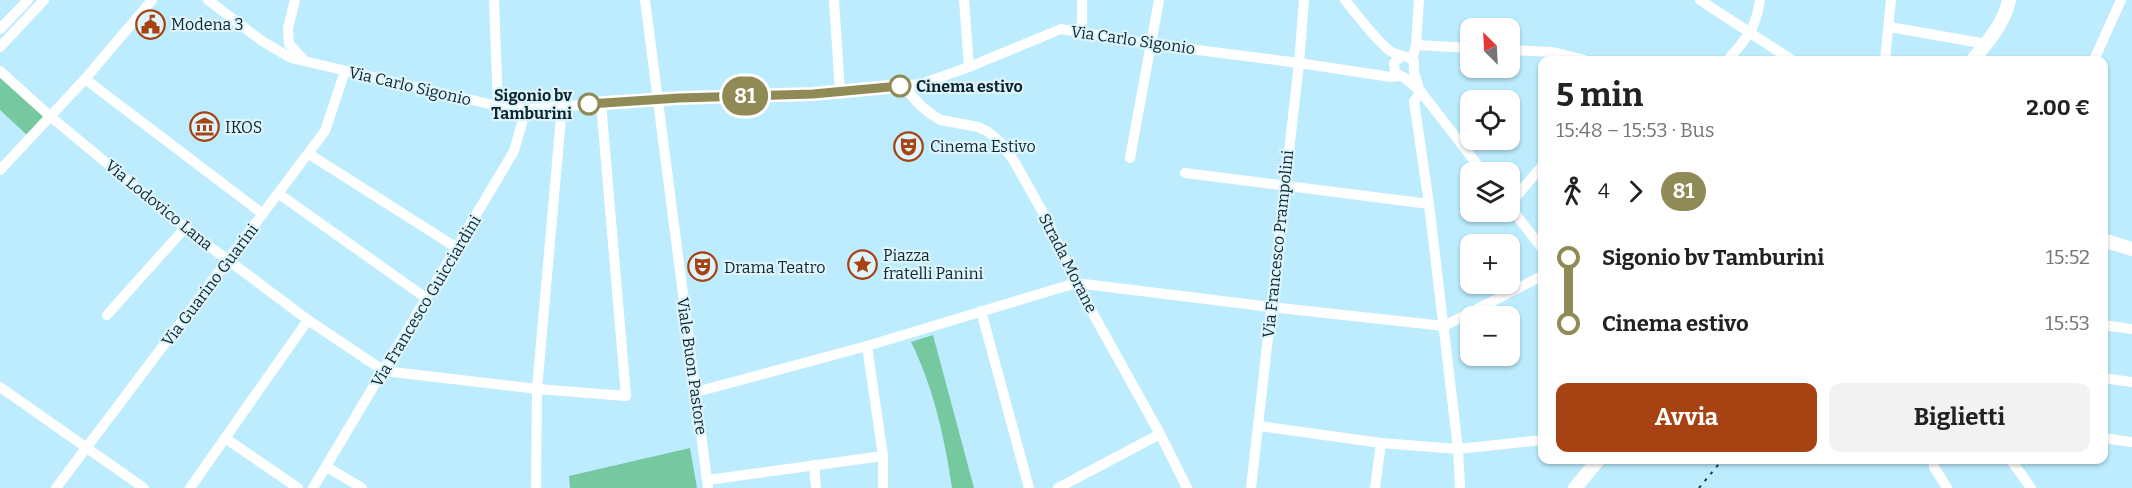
<!DOCTYPE html>
<html lang="it">
<meta charset="utf-8">
<style>
body{margin:0;font-family:Bitter,serif;background:#f2f2f2;color:#222;height:100vh;display:flex;flex-direction:column;font-size:22px;white-space:nowrap}
*{box-sizing:border-box;margin:0}
p{font-size:20px;color:#767676}
.icon{flex:none;width:33px;height:33px;fill:none;stroke:currentColor;stroke-width:2;stroke-linecap:round;stroke-linejoin:round}
.map{position:relative;flex:1;overflow:hidden}
.drawer{position:absolute;left:1538px;top:56px;width:570px;height:408px;display:flex;flex-direction:column;background:#fff;border-radius:12px;box-shadow:0 2px 4px #0004}
.drawer>*{flex:none}
.badge{padding:0 12px;border-radius:20px;font-size:21px;line-height:39px}
.needle{width:39px;rotate:336deg}
.buttons{position:absolute;left:1460px;top:18px;display:grid;gap:12px}
.buttons a{display:grid;place-items:center;width:60px;height:60px;border-radius:12px;background:#fff;box-shadow:0 2px 4px #0004;font-size:30px}
.map>.badge{position:absolute;translate:-50% -50%;box-shadow:0 0 0 3px #fff}
.legs{display:flex;align-items:center;gap:9px;height:66px;padding:0 18px;font-size:20px}
.legs p{margin-inline-start:auto}
.overview{display:flex;align-items:center;justify-content:space-between;height:102px;padding:0 18px}
h1{font-size:33px;font-weight:700;line-height:45px}
.button{display:flex;gap:12px;margin-top:auto;padding:12px 18px}
.button a{flex:1;height:69px;border-radius:12px;background:#a74212;color:#fff;font-size:24px;font-weight:700;line-height:69px;text-align:center}
.button a+a{background:#f2f2f2;color:#222}
ul{padding:0 18px;list-style:none}
li{display:flex;align-items:center;gap:21px;height:66px;font-size:22px}
li i{display:grid;place-items:center;width:9px;height:100%;margin:0 8px;background:currentColor}
li i::after{content:'';width:15px;height:15px;margin:-8px;border:4px solid;border-radius:50%;background:#fff}
li p{margin-inline-start:auto}
li:first-child i{background:linear-gradient(#0000 50%,currentColor 0)}
li:last-child i{background:linear-gradient(currentColor 50%,#0000 0)}
.map>svg:first-child{display:block}
</style>
<div class="map">
<svg width="2132" height="488" viewBox="0 0 2132 488">
<rect width="100%" height="100%" fill="#bcecfd"/>
<g fill="#76c8a1">
<path d="M0,75L44,117L27,135L0,110Z"/>
<path d="M933,335L974,488H952C945,439 933,386 911,342Z"/>
<path d="M690,448L697,488H570L569,476Z"/>
</g>
<g fill="none" stroke-linecap="round" stroke-linejoin="round">
<g stroke="#fff" stroke-width="10">
<path d="M208,0L262,41L291,58L498,106L526,109L679,98L813,94L921,84L969,67L1061,29L1151,44L1299,63L1391,77L1399,76"/>
<path d="M295,0L288,28L289,44L304,60"/>
<path d="M494,0L498,106"/>
<path d="M645,0L708,488"/>
<path d="M834,0L840,92"/>
<path d="M964,0L969,67"/>
<path d="M1082,0V33"/>
<path d="M1345,0C1359,17 1372,36 1389,50C1397,57 1406,54 1414,61V72L1420,92"/>
<path d="M1700,0L1792,60"/>
<path d="M1890,27L1986,44"/>
<path d="M0,29L28,0"/>
<path d="M1416,45L1470,48"/>
<path d="M0,47L44,0"/>
<path d="M1509,50L1553,52L1585,60"/>
<path d="M1401,56L1394,63L1395,73L1405,78L1421,92L1483,172"/>
<path d="M1412,59L1416,45L1419,0"/>
<path d="M1728,60C1747,37 1755,31 1760,0"/>
<path d="M1885,60L1891,0"/>
<path d="M2094,60L2121,0"/>
<path d="M0,71L51,117L185,228L308,320L384,371L537,389L626,396L601,103"/>
<path d="M85,79L263,214"/>
<path d="M904,86C914,100 925,112 941,120L978,127L987,131L1000,142L1014,161L1047,220L1076,283L1160,434L1187,488"/>
<path d="M1421,92L1414,101L1429,204L1458,449L1460,488"/>
<path d="M309,154L457,248"/>
<path d="M1130,158L1159,0"/>
<path d="M0,170L85,79L152,0"/>
<path d="M1185,173L1429,204"/>
<path d="M279,194L426,298"/>
<path d="M1509,205L1542,166"/>
<path d="M1509,206L1542,248"/>
<path d="M981,311L1029,488"/>
<path d="M107,315L185,228"/>
<path d="M2103,325L2132,329"/>
<path d="M867,346L883,456V488"/>
<path d="M2103,378L2132,382"/>
<path d="M0,387L144,488"/>
<path d="M696,392L867,346L1076,283L1271,307L1444,326L1542,276"/>
<path d="M1259,426L1381,443L1458,449L1542,440"/>
<path d="M225,438L298,488"/>
<path d="M2103,438L2132,442"/>
<path d="M1933,459L1934,467L1947,488"/>
<path d="M2010,459L2031,488"/>
<path d="M814,465L816,488"/>
<path d="M327,467L362,488"/>
<path d="M707,480L883,456"/>
<path d="M56,488L325,131L345,71"/>
<path d="M190,488L308,320"/>
<path d="M313,488L514,151L526,109"/>
<path d="M536,488L537,389L562,106"/>
<path d="M1058,488L1160,434"/>
<path d="M1251,488L1299,63L1304,0"/>
<path d="M1375,488L1381,443"/>
</g>
<g stroke="#fff" stroke-width="14">
<path d="M1973,60C1988,41 2004,24 2009,0"/>
<path d="M2103,240L2132,249"/>
<path d="M1575,488L1599,459"/>
</g>
<path stroke="#1f3a43" stroke-width="2" stroke-dasharray="3 6" stroke-linecap="butt" d="M1699,488L1723,459"/>
</g>
<g fill="none" stroke-linecap="round" stroke-linejoin="round">
<defs>
<path id="line-1" d="M589,104L679,98L813,94L900,86"/>
</defs>
<use href="#line-1" stroke="#fff" stroke-width="14"/>
<use href="#line-1" stroke="#908b56" stroke-width="9"/>
</g>
<defs>
<symbol id="civic-ring" viewBox="-11 -11 22 22"><circle r="9.5" fill="#def5fd" stroke="#a74212" stroke-width="1.5"/><path d="M-.6-6.5H3V-4.5H.6V-3L4-1V1h2V6H-6V1h2V-1L-.6-3ZM-1.2 2.5V6h2.4V2.5Z" fill="#a74212"/></symbol>
<symbol id="museum-ring" viewBox="-11 -11 22 22"><circle r="9.5" fill="#def5fd" stroke="#a74212" stroke-width="1.5"/><path d="M0-6L6-3V-2H-6V-3ZM-5-1h2V3h-2ZM-1-1h2V3h-2ZM3-1h2V3H3ZM-6 4H6V6H-6Z" fill="#a74212"/></symbol>
<symbol id="theatre-ring" viewBox="-11 -11 22 22"><circle r="9.5" fill="#def5fd" stroke="#a74212" stroke-width="1.5"/><path d="M-5-5.5Q0-4 5-5.5V0Q5 5 0 6Q-5 5-5 0ZM-3.3-2.5H-1v1.5H-3.3ZM1-2.5H3.3v1.5H1ZM-2.8 1Q0 5.5 2.8 1Z" fill="#a74212"/></symbol>
<symbol id="sight-ring" viewBox="-11 -11 22 22"><circle r="9.5" fill="#def5fd" stroke="#a74212" stroke-width="1.5"/><path d="M0-6L1.8-2.2L6-1.7L2.9 1.2L3.7 5.4L0 3.3L-3.7 5.4L-2.9 1.2L-6-1.7L-1.8-2.2Z" fill="#a74212"/></symbol>
</defs>
<g fill-rule="evenodd">
<use href="#civic-ring" x="134" y="8" width="33" height="33"/>
<use href="#museum-ring" x="188" y="110" width="33" height="33"/>
<use href="#theatre-ring" x="892" y="130" width="33" height="33"/>
<use href="#sight-ring" x="846" y="248" width="33" height="33"/>
<use href="#theatre-ring" x="686" y="250" width="33" height="33"/>
</g>
<g fill="#fff" stroke="#908b56" stroke-width="3">
<circle cx="900" cy="86" r="10"/>
<circle cx="589" cy="104" r="10"/>
</g>
<g text-anchor="middle" dominant-baseline="central" stroke-width="4.5" stroke-linejoin="round" paint-order="stroke">
<g font-size="16" fill="#0d252d" stroke="#def5fd" text-anchor="start">
<text x="171" y="24">Modena 3</text>
<text x="225" y="127">IKOS</text>
<text x="930" y="146">Cinema Estivo</text>
<text x="883" y="255">Piazza<tspan x="883" dy="18">fratelli Panini</tspan></text>
<text x="724" y="267">Drama Teatro</text>
</g>
<g font-size="16" fill="#0d252d" stroke="#def5fd">
<text transform="translate(1133 40) rotate(8)">Via Carlo Sigonio</text>
<text transform="translate(410 86) rotate(13)">Via Carlo Sigonio</text>
<text transform="translate(159 205) rotate(39)">Via Lodovico Lana</text>
<text transform="translate(1278 244) rotate(-84)">Via Francesco Prampolini</text>
<text transform="translate(1068 263) rotate(63)">Strada Morane</text>
<text transform="translate(210 285) rotate(-53)">Via Guarino Guarini</text>
<text transform="translate(426 301) rotate(-59)">Via Francesco Guicciardini</text>
<text transform="translate(692 366) rotate(82)">Viale Buon Pastore</text>
</g>
<g font-size="16" font-weight="bold" fill="#0d252d" stroke="#def5fd" text-anchor="start">
<text x="916" y="86">Cinema estivo</text>
<text x="572" y="95" text-anchor="end">Sigonio bv<tspan x="572" dy="18">Tamburini</tspan></text>
</g>
</g>
</svg>
<div class="buttons">
<a><svg class="needle" viewBox="-14 -14 28 28"><path d="M0-13l5 13h-10z" fill="#e53935"/><path d="M0 13l5-13h-10z" fill="#767676"/></svg></a>
<a><svg class="icon" aria-label="locate" viewBox="0 0 24 24"><circle cx="12" cy="12" r="6"/><path d="M12 2v4M12 18v4M2 12h4M18 12h4"/></svg></a>
<a><svg class="icon" aria-label="layers" viewBox="0 0 24 24"><path d="M12 4l9 5-9 5-9-5zM3 14l9 5 9-5"/></svg></a>
<a>+</a>
<a>−</a>
</div>
<b class="badge" style="left:745px;top:96px;background:#908b56;color:#fff">81</b>
<section class="drawer">
<div class="overview"><div><h1>5 min</h1><p>15:48 – 15:53 · Bus</p></div><b>2.00 €</b></div>
<div class="legs"><svg class="icon" aria-label="walk" viewBox="0 0 24 24"><circle cx="13" cy="4" r="2"/><path d="M13 8l-2 6 4 7M11 14l-3 7M7 12l3-4h3l4 4"/></svg>4<svg class="icon" aria-label="forward" viewBox="0 0 24 24"><path d="M9 5l7 7-7 7"/></svg><b class="badge" style="background:#908b56;color:#fff">81</b></div>
<ul>
<li><i style="color:#908b56"></i><b>Sigonio bv Tamburini</b><p>15:52</p></li>
<li><i style="color:#908b56"></i><b>Cinema estivo</b><p>15:53</p></li>
</ul>
<div class="button"><a>Avvia</a><a>Biglietti</a></div>
</section>
</div>
